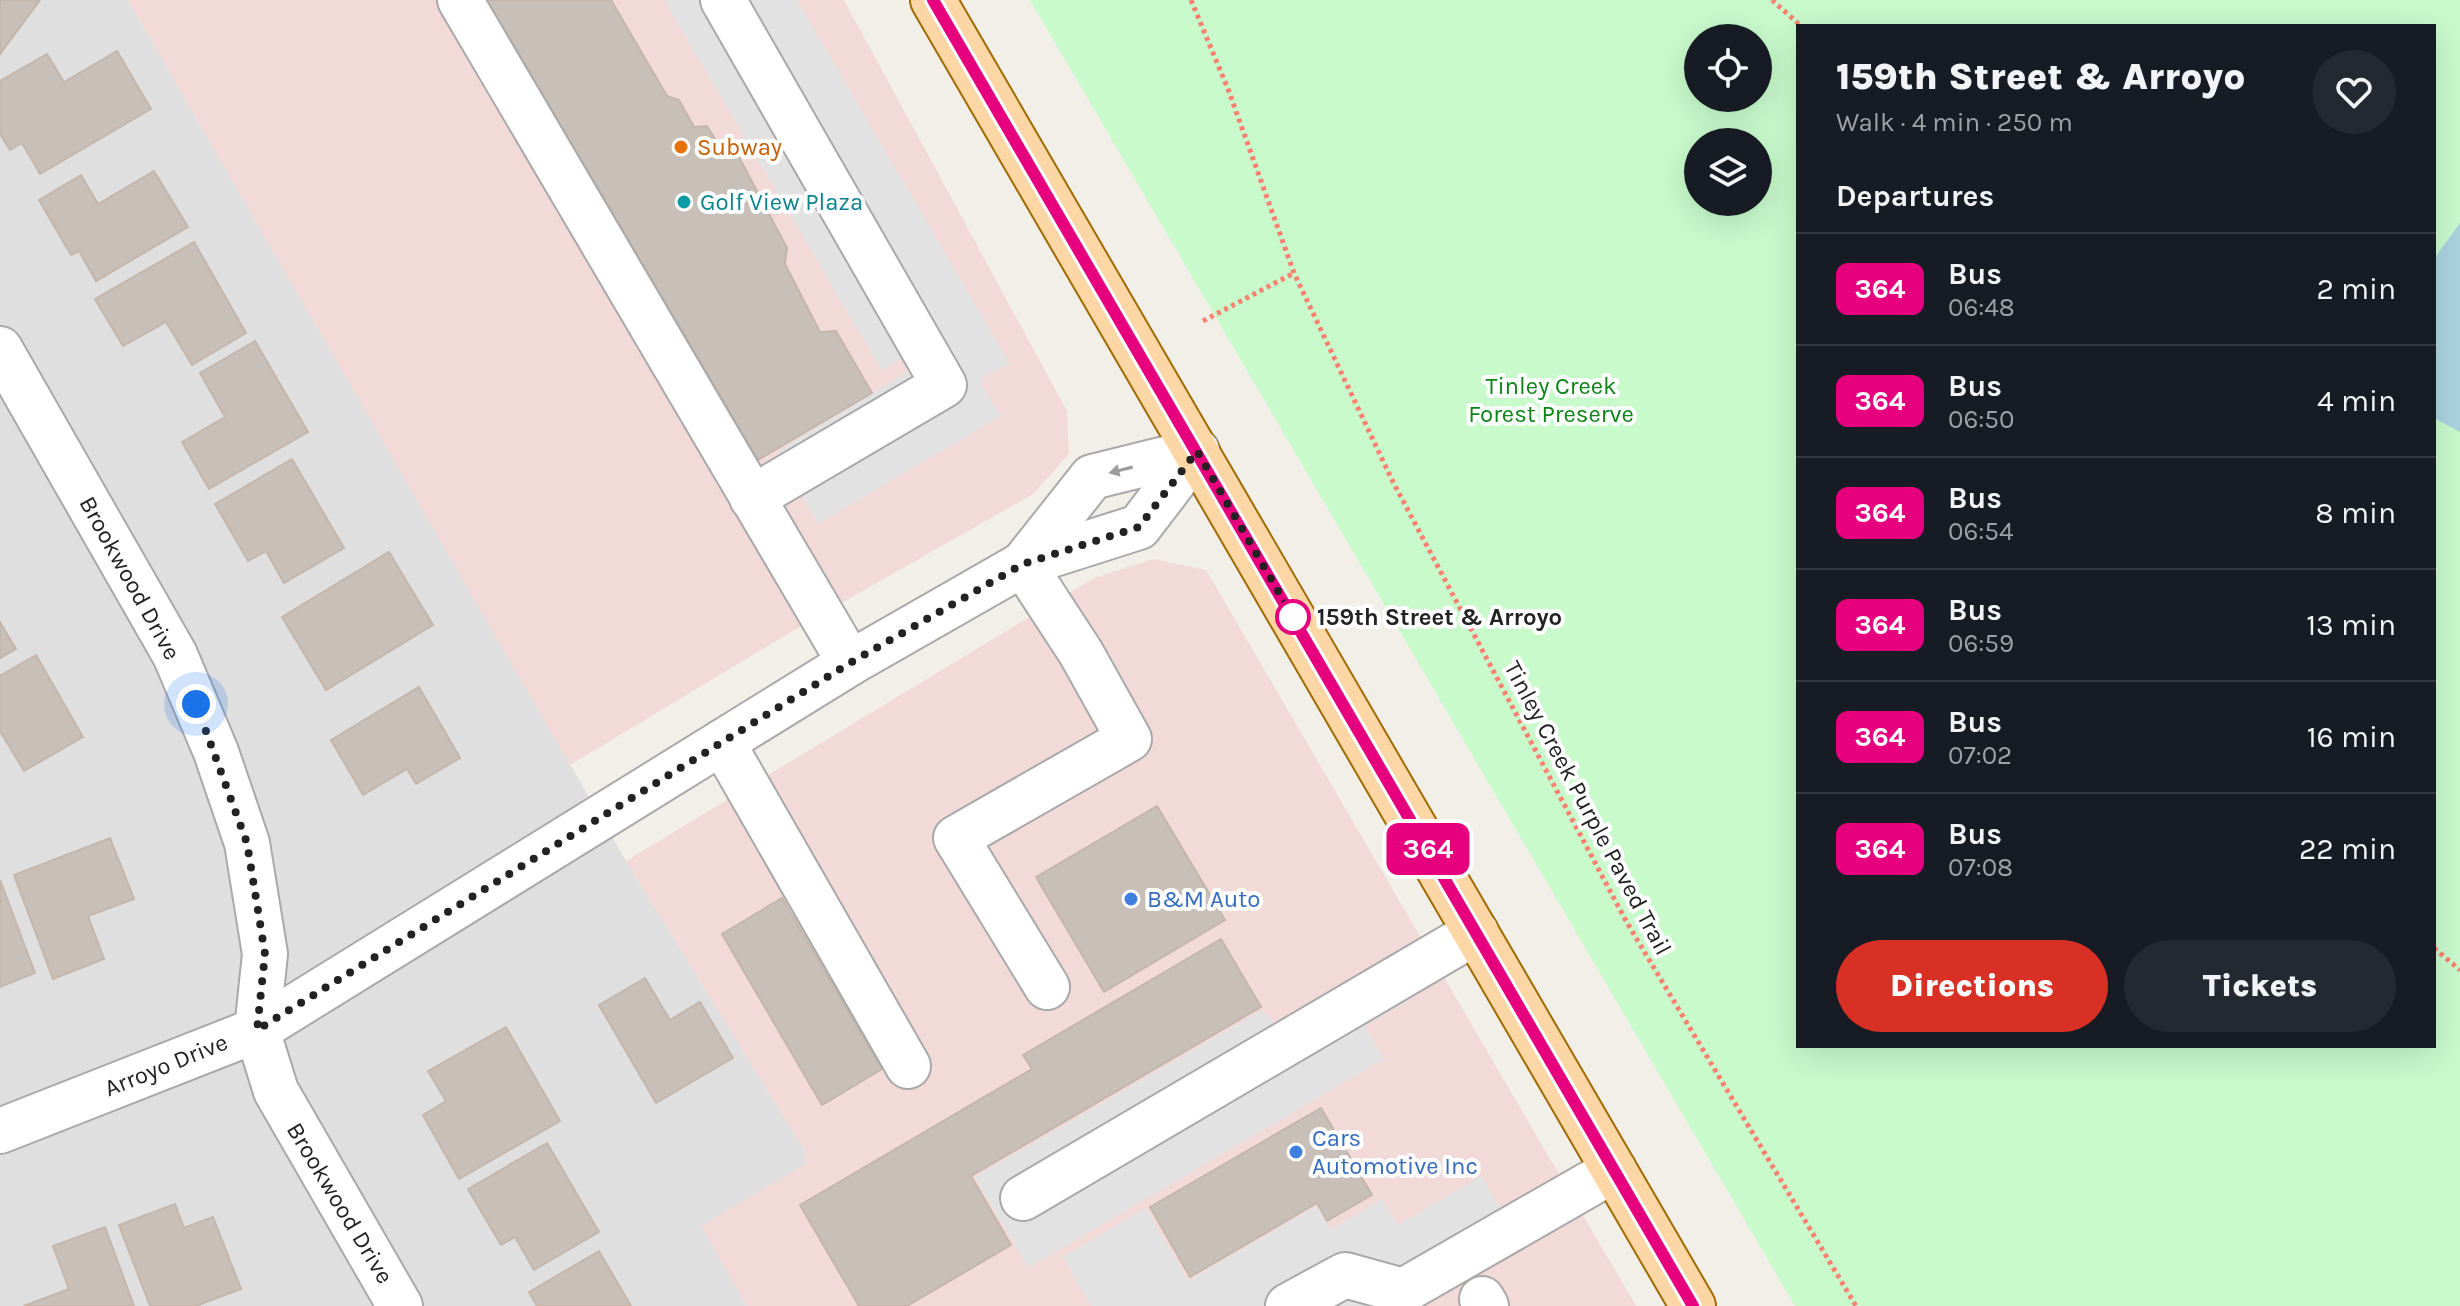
<!DOCTYPE html>
<meta charset="utf-8">
<style>
body{margin:0;font-family:Karla,sans-serif;background:#242831;color:#f1f3f6;height:100vh;display:flex;flex-direction:column;font-size:30px;white-space:nowrap}
*{box-sizing:border-box;margin:0}
p{font-size:26px;color:#9ea1a6}
.icon{flex:none;width:44px;height:44px;fill:none;stroke:currentColor;stroke-width:2;stroke-linecap:round;stroke-linejoin:round}
.map{position:relative;flex:1;overflow:hidden}
.side{position:absolute;left:1796px;top:24px;width:640px;height:1024px;display:flex;flex-direction:column;background:#171b24;border-radius:0px;box-shadow:0 8px 32px #0002}
.side>*{flex:none}
.badge{padding:0 16px;border-radius:12px;font-size:28px;line-height:52px}
.fabs{position:absolute;left:1684px;top:24px;display:grid;gap:16px}
.fabs a{display:grid;place-items:center;width:88px;height:88px;border-radius:50%;background:#171b24;box-shadow:0 8px 32px #0002;font-size:40px}
.you{position:absolute;width:40px;height:40px;margin:-20px;border:6px solid #fff;border-radius:50%;background:#1a73e8;box-shadow:0 0 0 12px #1a73e833}
.map>.badge{position:absolute;translate:-50% -50%;box-shadow:0 0 0 4px #fff}
h2{padding:0 40px;font-size:30px;line-height:72px}
.round{display:grid;place-items:center;flex:none;width:84px;height:84px;border-radius:42px;background:#242831}
.summary{display:flex;align-items:center;justify-content:space-between;height:136px;padding:0 40px}
h1{font-size:38px;font-weight:800;line-height:60px}
.primary-button{display:flex;gap:16px;margin-top:auto;padding:16px 40px}
.primary-button a{flex:1;height:92px;border-radius:48px;background:#d93025;color:#fff;font-size:32px;font-weight:800;line-height:92px;text-align:center}
.primary-button a+a{background:#242831;color:#f1f3f6}
ul{padding:0;list-style:none}
li{display:flex;align-items:center;gap:24px;height:112px;padding:0 40px;border-top:2px solid #363941}
li div{flex:1}
li b{display:block;font-size:30px}
li em{font-style:normal}
li .badge{min-width:88px;font-weight:700;text-align:center}
.map>svg:first-child{display:block}
</style>
<div class="map">
<svg width="2460" height="1306" viewBox="0 0 2460 1306">
<rect width="100%" height="100%" fill="#f2efe9"/>
<path fill="#e0dfdf" d="M0,0H128L626,861L805,1151L806,1164L702,1226L747,1306H0Z"/>
<g fill="#f2dad9">
<path d="M128,0H844L1067,411L1069,454L1033,494L801,626L570,765Z"/>
<path d="M1153,559L1206,570L1636,1306H747L701,1226L806,1164L805,1151L626,861L1094,578Z"/>
</g>
<path fill="#c8facc" fill-rule="evenodd" d="M1030,0H2460V1306H1795ZM1798,26H2434V1046H1798ZM1698,38H1758V98H1698ZM1698,142H1758V202H1698Z"/>
<g fill="#e2e2e2">
<path d="M664,0H797L1010,364L984,376L981,383L1001,416L818,524L777,452L915,367L908,354L882,371Z"/>
<path d="M1386,960L1410,1000L1365,1026L1384,1059L1028,1268L975,1177L1262,1010L1277,1025Z"/>
<path d="M1481,1176L1521,1246L1419,1306H1091L1063,1257L1146,1208L1188,1281L1317,1206L1331,1230L1382,1199L1398,1225Z"/>
</g>
<path fill="#aad3df" d="M2460,223V432L2434,418V259Z"/>
<g fill="#c7bfb8" stroke="#c4b6ab" stroke-width="2">
<path d="M0,0H40L0,54Z"/>
<path d="M487,0H611L667,96L679,100L694,127L707,126L726,156L738,155L787,248L785,264L820,332L836,331L872,393L758,460Z"/>
<path d="M117,51L151,109L40,174L22,143L10,150L0,134V81L47,54L64,82Z"/>
<path d="M154,171L188,227L96,281L79,251L71,255L39,200L81,175L98,204Z"/>
<path d="M194,242L246,333L192,365L166,322L123,346L95,299Z"/>
<path d="M255,341L308,432L209,489L182,442L225,417L200,373Z"/>
<path d="M292,459L344,548L284,583L266,551L248,561L215,504Z"/>
<path d="M389,552L433,625L326,690L282,617Z"/>
<path d="M0,622L16,649L0,658Z"/>
<path d="M36,655L83,737L24,771L0,731V676Z"/>
<path d="M419,687L460,758L416,784L407,769L363,795L331,740Z"/>
<path d="M1157,806L1225,920L1104,992L1036,877Z"/>
<path d="M110,838L134,899L88,916L104,959L53,979L14,875Z"/>
<path d="M0,880L35,973L0,987Z"/>
<path d="M782,898L882,1069L822,1105L722,934Z"/>
<path d="M1221,939L1261,1007L971,1176L1011,1245L907,1306H859L800,1205L1032,1069L1023,1055Z"/>
<path d="M645,978L670,1020L700,1002L733,1058L656,1103L599,1005Z"/>
<path d="M506,1027L560,1121L459,1179L423,1115L446,1101L428,1071Z"/>
<path d="M1321,1108L1372,1195L1327,1221L1317,1203L1190,1277L1150,1207Z"/>
<path d="M547,1143L599,1232L534,1270L515,1237L501,1245L468,1189Z"/>
<path d="M175,1204L184,1228L213,1217L241,1289L196,1306H150L119,1225Z"/>
<path d="M105,1227L134,1306H24L69,1289L53,1246Z"/>
<path d="M599,1251L631,1306H537L529,1292Z"/>
</g>
<g fill="none" stroke-linecap="round" stroke-linejoin="round">
<defs>
<g id="minor">
<path d="M460,0L850,663"/>
<path d="M723,0L944,385L752,498"/>
<path d="M0,349L175,655L216,752L247,843L265,954L257,1030L276,1091L400,1306"/>
<path d="M1023,564L1081,653L1129,739L956,838L1047,987"/>
<path d="M1023,564L1092,477L1197,451"/>
<path d="M722,742L908,1066"/>
<path d="M0,1131L257,1030L850,663L1023,564L1139,527L1197,451"/>
<path d="M1023,1198L1476,932"/>
<path d="M1482,1299L1486,1306"/>
<path d="M1288,1306L1345,1275L1403,1291L1614,1170"/>
</g>
<path id="major" d="M933,0L1693,1306"/>
</defs>
<use href="#minor" stroke="#a9a9a9" stroke-width="48"/>
<use href="#major" stroke="#a06b00" stroke-width="48"/>
<g stroke="#fa8072" stroke-width="5" stroke-dasharray="4 4" stroke-linecap="butt">
<path d="M1191,0L1228,89L1294,273L1393,482L1626,921L1856,1306"/>
<path d="M1772,0L1801,26"/>
<path d="M1203,321L1294,273"/>
<path d="M2434,948L2460,970"/>
</g>
<use href="#minor" stroke="#fff" stroke-width="44"/>
<use href="#major" stroke="#fcd6a4" stroke-width="44"/>
</g>
<defs><path id="oneway-solid" d="M-6-.8H1V-3.2L6.5 0L1 3.2V.8H-6Z" transform="scale(2)"/></defs>
<use fill="#9c9c9c" href="#oneway-solid" transform="translate(1121 470) rotate(166)"/>
<g fill="none" stroke-linecap="round" stroke-linejoin="round">
<defs>
<path id="line" d="M933,0L1693,1306"/>
</defs>
<use href="#line" stroke="#fff" stroke-width="18"/>
<use href="#line" stroke="#e6007e" stroke-width="12"/>
<path stroke="#222" stroke-width="8" stroke-dasharray="0 14.4" d="M196,704L247,843L265,954L257,1030L850,663L1023,564L1139,527L1197,451L1293,617"/>
</g>
<circle fill="#e8710a" stroke="#fff" stroke-width="3" cx="681" cy="147" r="8"/>
<circle fill="#0f9aa8" stroke="#fff" stroke-width="3" cx="684" cy="202" r="8"/>
<circle fill="#fff" stroke="#e6007e" stroke-width="4" cx="1293" cy="617" r="16"/>
<g fill="#3f7fe0" stroke="#fff" stroke-width="3">
<circle cx="1131" cy="899" r="8"/>
<circle cx="1296" cy="1152" r="8"/>
</g>
<g text-anchor="middle" dominant-baseline="central" stroke-width="8" stroke-linejoin="round" paint-order="stroke">
<g font-size="24" fill="#c56008" stroke="#fff" text-anchor="start">
<text x="697" y="147">Subway</text>
</g>
<g font-size="24" fill="#0d838f" stroke="#fff" text-anchor="start">
<text x="700" y="202">Golf View Plaza</text>
</g>
<g font-size="24" fill="#0c8416" stroke="#fff">
<text x="1551" y="386">Tinley Creek<tspan x="1551" dy="28">Forest Preserve</tspan></text>
</g>
<g font-size="24" fill="#222" stroke="#fff">
<text transform="translate(130 578) rotate(61)">Brookwood Drive</text>
<text transform="translate(1588 808) rotate(62)">Tinley Creek Purple Paved Trail</text>
<text transform="translate(166 1065) rotate(-22)">Arroyo Drive</text>
<text transform="translate(340 1203) rotate(59)">Brookwood Drive</text>
</g>
<g font-size="24" font-weight="bold" fill="#222" stroke="#fff" text-anchor="start">
<text x="1317" y="617">159th Street &amp; Arroyo</text>
</g>
<g font-size="24" fill="#366cbe" stroke="#fff" text-anchor="start">
<text x="1147" y="899">B&amp;M Auto</text>
<text x="1312" y="1138">Cars<tspan x="1312" dy="28">Automotive Inc</tspan></text>
</g>
</g>
</svg>
<div class="fabs">
<a><svg class="icon" aria-label="locate" viewBox="0 0 24 24"><circle cx="12" cy="12" r="6"/><path d="M12 2v4M12 18v4M2 12h4M18 12h4"/></svg></a>
<a><svg class="icon" aria-label="layers" viewBox="0 0 24 24"><path d="M12 4l9 5-9 5-9-5zM3 14l9 5 9-5"/></svg></a>
</div>
<div class="you" style="left:196px;top:704px"></div>
<b class="badge" style="left:1428px;top:849px;background:#e6007e;color:#fff">364</b>
<section class="side">
<div class="summary"><div><h1>159th Street &amp; Arroyo</h1><p>Walk · 4 min · 250 m</p></div><a class="round"><svg class="icon" aria-label="heart" viewBox="0 0 24 24"><path d="M12 20l-8-8c-3-5 5-10 8-4 3-6 11-1 8 4z"/></svg></a></div>
<h2>Departures</h2>
<ul>
<li><span class="badge" style="background:#e6007e;color:#fff">364</span><div><b>Bus</b><p>06:48</p></div><em>2 min</em></li>
<li><span class="badge" style="background:#e6007e;color:#fff">364</span><div><b>Bus</b><p>06:50</p></div><em>4 min</em></li>
<li><span class="badge" style="background:#e6007e;color:#fff">364</span><div><b>Bus</b><p>06:54</p></div><em>8 min</em></li>
<li><span class="badge" style="background:#e6007e;color:#fff">364</span><div><b>Bus</b><p>06:59</p></div><em>13 min</em></li>
<li><span class="badge" style="background:#e6007e;color:#fff">364</span><div><b>Bus</b><p>07:02</p></div><em>16 min</em></li>
<li><span class="badge" style="background:#e6007e;color:#fff">364</span><div><b>Bus</b><p>07:08</p></div><em>22 min</em></li>
</ul>
<div class="primary-button"><a>Directions</a><a>Tickets</a></div>
</section>
</div>
